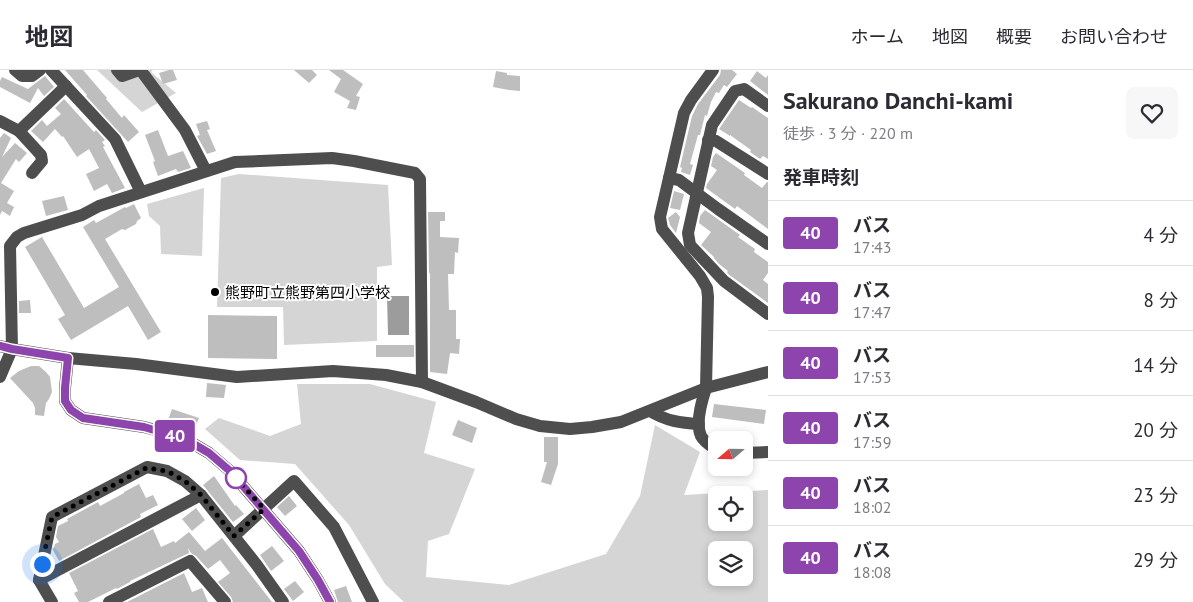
<!DOCTYPE html>
<html lang="ja">
<meta charset="utf-8">
<style>
body{margin:0;font-family:"PT Sans","Noto Sans JP",sans-serif;background:#f7f7f7;color:#2b2b33;height:100vh;display:flex;flex-direction:column;font-size:19px;white-space:nowrap}
*{box-sizing:border-box;margin:0}
p{font-size:16px;color:#7c7c81}
.icon{flex:none;width:28px;height:28px;fill:none;stroke:currentColor;stroke-width:2;stroke-linecap:round;stroke-linejoin:round}
.map{position:relative;flex:1;overflow:hidden}
.side{display:flex;flex-direction:column;background:#fff;width:425px}
.side>*{flex:none}
.badge{padding:0 10px;border-radius:4px;font-size:18px;line-height:32px}
.needle{width:32px;rotate:250deg}
.fabs{position:absolute;left:708px;top:361px;display:grid;gap:10px}
.fabs a{display:grid;place-items:center;width:45px;height:45px;border-radius:8px;background:#fff;box-shadow:0 2px 8px #0003;font-size:25px}
.you{position:absolute;width:25px;height:25px;margin:-12px;border:4px solid #fff;border-radius:50%;background:#1a73e8;box-shadow:0 0 0 8px #1a73e833}
.map>.badge{position:absolute;translate:-50% -50%;box-shadow:0 0 0 2px #fff}
h2{padding:0 15px;font-size:19px;line-height:45px}
.round{display:grid;place-items:center;flex:none;width:52px;height:52px;border-radius:8px;background:#f7f7f7}
.overview{display:flex;align-items:center;justify-content:space-between;height:85px;padding:0 15px}
h1{font-size:24px;font-weight:700;line-height:38px}
ul{padding:0;list-style:none}
li{display:flex;align-items:center;gap:15px;height:65px;padding:0 15px;border-top:1px solid #e1e1e2}
li div{flex:1}
li b{display:block;font-size:19px}
li em{font-style:normal}
li .badge{min-width:55px;font-weight:700;text-align:center}
header{display:flex;align-items:center;gap:30px;box-sizing:border-box;height:70px;padding:0 25px;background:#fff;border-bottom:1px solid #e1e1e2}
header strong{font-size:24px}
nav{display:flex;gap:28px;margin-inline-start:auto;font-size:18px}
main{display:flex;flex:1;min-height:0}
.map>svg:first-child{display:block}
</style>
<header>
<strong>地図</strong>
<nav><a>ホーム</a><a>地図</a><a>概要</a><a>お問い合わせ</a></nav>
</header>
<main>
<div class="map">
<svg width="768" height="532" viewBox="0 0 768 532">
<rect width="100%" height="100%" fill="#fff"/>
<g fill="#d5d5d5" fill-rule="evenodd">
<path d="M97,0H153L151,2L176,23L142,42Z"/>
<path d="M239,104L388,115L392,195L377,197V271L284,275L283,237H217L221,108Z"/>
<path d="M204,118L202,186L161,184L160,156L149,146L147,134Z"/>
<path d="M297,314H370L436,332L424,383L475,399L449,464L428,471L426,507L509,515L606,484L640,426L655,355L700,382L684,425L768,420V532H404L385,514L349,455L295,394L240,390L205,359L219,348L270,366L301,354ZM716,425H744V452H716ZM716,480H744V508H716Z"/>
</g>
<path fill="#9c9c9c" d="M387,226H409V265H388Z"/>
<g fill="#bebebe">
<path d="M65,0H83L107,28L106,29L122,48L124,45L139,62L128,72L86,26L87,25Z"/>
<path d="M169,0H173L177,10L163,14L159,3Z"/>
<path d="M294,0H312L317,5L309,13Z"/>
<path d="M329,0H343L363,14L356,26L360,27L356,40L347,38L350,31L334,22L341,9Z"/>
<path d="M721,0H732L737,4L727,17L724,15L719,23L716,22L711,32L707,46L705,45L700,65H698L690,94L693,95L690,105L681,102L682,98L680,97L692,46L698,34L720,5Z"/>
<path d="M496,1L507,3V5L520,6V21L509,20L493,17Z"/>
<path d="M757,1L766,8L768,5V25L750,11Z"/>
<path d="M45,6L54,17L44,26L38,18L30,33L0,17V11L2,7L28,19Z"/>
<path d="M64,29L94,62L96,60L105,70L102,72L105,76L103,77L125,118L112,123L107,114L94,121L86,104L99,98L89,79L77,87L63,66L62,67L55,59L43,72L31,61L42,50L47,56L61,44L55,38Z"/>
<path d="M739,30L751,38L752,37L768,48V89L763,86L760,89L750,82L751,80L730,65V66L719,59Z"/>
<path d="M207,51L210,59L207,60L216,81L207,84L197,66L200,65L196,54Z"/>
<path d="M158,60L168,86L183,81L191,98L178,102L176,99L158,106L153,92L155,91L145,65Z"/>
<path d="M4,63L11,68L2,87L15,73L27,83L19,92L16,89L1,113L14,121L7,133L14,137L10,146L2,141L0,145V68Z"/>
<path d="M716,83L745,103L744,105L762,118L767,112H768V159L737,136L735,139L706,118L707,114L717,100L711,96L713,87Z"/>
<path d="M674,121L684,124L680,140L670,138Z"/>
<path d="M64,126L68,140L46,146L42,131Z"/>
<path d="M134,134L141,148L137,151L136,154L125,160L122,159L105,169L161,262L148,270L128,236L71,270L58,249L65,245L25,177L42,167L84,238L119,217L83,157L94,150L96,153L125,137L126,138Z"/>
<path d="M705,140L740,165L738,167L755,179L754,182L768,192V203L763,210L768,214V233L728,204L727,202L728,201L719,194L714,188V187L701,175L711,162L699,153L700,146Z"/>
<path d="M428,142H445V151H440V167L459,168L458,183L455,182L454,204H448L449,240H456V269H460L459,284L450,283L447,304L430,302V203H429Z"/>
<path d="M676,142L680,147L676,163L670,155L668,148Z"/>
<path d="M30,230L31,243H19V231Z"/>
<path d="M208,245L277,246V289L208,288Z"/>
<rect x="376" y="275" width="38" height="12"/>
<path d="M31,296H39L46,302L50,307L52,322L49,329L46,333L44,346L35,345V338L33,333L10,308L19,301Z"/>
<path d="M207,313L226,315L224,328L206,327Z"/>
<path d="M714,334L766,340L764,354L712,347Z"/>
<path d="M172,339L199,348L194,360L168,350Z"/>
<path d="M458,350L477,358L472,373L452,365Z"/>
<path d="M544,367H558V394L551,415L541,412L547,392H544Z"/>
<path d="M214,406L235,436L236,435L244,444L233,452L203,415Z"/>
<path d="M139,414L146,428L153,425L158,435L140,444L141,447L59,491L53,480L55,474L59,472L56,467L58,456L68,451L67,449L98,432L100,436L124,423V422Z"/>
<path d="M289,426L297,436L285,446L277,437Z"/>
<path d="M196,438L205,450L192,461L182,449Z"/>
<path d="M153,459L161,477L174,471L175,473L189,462L205,481L222,468L272,532H233L231,527L218,512L230,503L220,490L208,499L196,486L191,483L188,478L189,483L130,511V512L117,519L116,518L88,532H79L74,523L78,521L69,503Z"/>
<path d="M272,476L284,491L271,501L260,485Z"/>
<path d="M184,503L192,522L202,518L208,532H127Z"/>
<path d="M295,511L304,522L293,531L284,519Z"/>
<path d="M346,516L352,532H338L334,520Z"/>
</g>
<g fill="none" stroke-linecap="round" stroke-linejoin="round">
<g stroke="#4e4e4e" stroke-width="12">
<path d="M15,0L22,6H32L40,0"/>
<path d="M51,0L115,69L141,122"/>
<path d="M117,0L122,6L139,0"/>
<path d="M142,0V2L185,60L206,101"/>
<path d="M713,0L691,30L684,43L660,147L662,159L700,206L707,218L708,227L706,318C702,330 695,353 701,366C704,372 711,376 716,379"/>
<path d="M768,36L744,19L735,21L712,55L688,163L690,175L724,211L768,244"/>
<path d="M0,51L19,61L66,16"/>
<path d="M19,61L41,85L42,91L32,103"/>
<path d="M708,70L716,71L768,104"/>
<path d="M669,108L679,110L718,139L768,174"/>
<path d="M0,276L12,279L68,288L136,294L237,307L333,301L386,305L422,312L476,332L516,349L540,356L570,359L592,357L621,352L706,318L768,302"/>
<path d="M68,288L65,318V331L71,340L83,348L144,357L174,365L192,373L209,383L230,401L299,481L318,510L330,532"/>
<path d="M0,307L12,279L10,176L17,167L24,163L82,145L99,136L235,92L332,88L354,91L415,103L420,109L422,312"/>
<path d="M650,341C666,351 681,353 699,354"/>
<path d="M744,383L768,382"/>
<path d="M234,466L294,411L334,457L373,532"/>
<path d="M39,510L201,425"/>
<path d="M52,532L39,510L52,447L147,397L167,401L185,411L201,425L256,494L283,532"/>
<path d="M109,532L190,491L225,532"/>
</g>
</g>
<g fill="none" stroke-linecap="round" stroke-linejoin="round">
<defs>
<path id="line" d="M0,276L12,279L68,288L65,318V331L71,340L83,348L144,357L174,366L192,373L209,383L230,401L299,481L318,510L330,532"/>
</defs>
<use href="#line" stroke="#fff" stroke-width="11"/>
<use href="#line" stroke="#8e44ad" stroke-width="8"/>
<path stroke="#000" stroke-width="5" stroke-dasharray="0 9" d="M42,494L52,447L146,398L167,401L185,411L201,425L234,466L264,439L236,408"/>
</g>
<circle fill="#000" stroke="#fff" stroke-width="2" cx="215" cy="222" r="5"/>
<circle fill="#fff" stroke="#8e44ad" stroke-width="2.5" cx="236" cy="408" r="10"/>
<g text-anchor="middle" dominant-baseline="central" stroke-width="4" stroke-linejoin="round" paint-order="stroke">
<g font-size="15" fill="#000" stroke="#fff" text-anchor="start">
<text x="225" y="222">熊野町立熊野第四小学校</text>
</g>
</g>
</svg>
<div class="fabs">
<a><svg class="needle" viewBox="-14 -14 28 28"><path d="M0-13l5 13h-10z" fill="#e53935"/><path d="M0 13l5-13h-10z" fill="#7c7c81"/></svg></a>
<a><svg class="icon" aria-label="locate" viewBox="0 0 24 24"><circle cx="12" cy="12" r="6"/><path d="M12 2v4M12 18v4M2 12h4M18 12h4"/></svg></a>
<a><svg class="icon" aria-label="layers" viewBox="0 0 24 24"><path d="M12 4l9 5-9 5-9-5zM3 14l9 5 9-5"/></svg></a>
</div>
<div class="you" style="left:42px;top:494px"></div>
<b class="badge" style="left:175px;top:366px;background:#8e44ad;color:#fff">40</b>
</div>
<section class="side">
<div class="overview"><div><h1>Sakurano Danchi-kami</h1><p>徒歩 · 3 分 · 220 m</p></div><a class="round"><svg class="icon" aria-label="heart" viewBox="0 0 24 24"><path d="M12 20l-8-8c-3-5 5-10 8-4 3-6 11-1 8 4z"/></svg></a></div>
<h2>発車時刻</h2>
<ul>
<li><span class="badge" style="background:#8e44ad;color:#fff">40</span><div><b>バス</b><p>17:43</p></div><em>4 分</em></li>
<li><span class="badge" style="background:#8e44ad;color:#fff">40</span><div><b>バス</b><p>17:47</p></div><em>8 分</em></li>
<li><span class="badge" style="background:#8e44ad;color:#fff">40</span><div><b>バス</b><p>17:53</p></div><em>14 分</em></li>
<li><span class="badge" style="background:#8e44ad;color:#fff">40</span><div><b>バス</b><p>17:59</p></div><em>20 分</em></li>
<li><span class="badge" style="background:#8e44ad;color:#fff">40</span><div><b>バス</b><p>18:02</p></div><em>23 分</em></li>
<li><span class="badge" style="background:#8e44ad;color:#fff">40</span><div><b>バス</b><p>18:08</p></div><em>29 分</em></li>
</ul>
</section>
</main>
